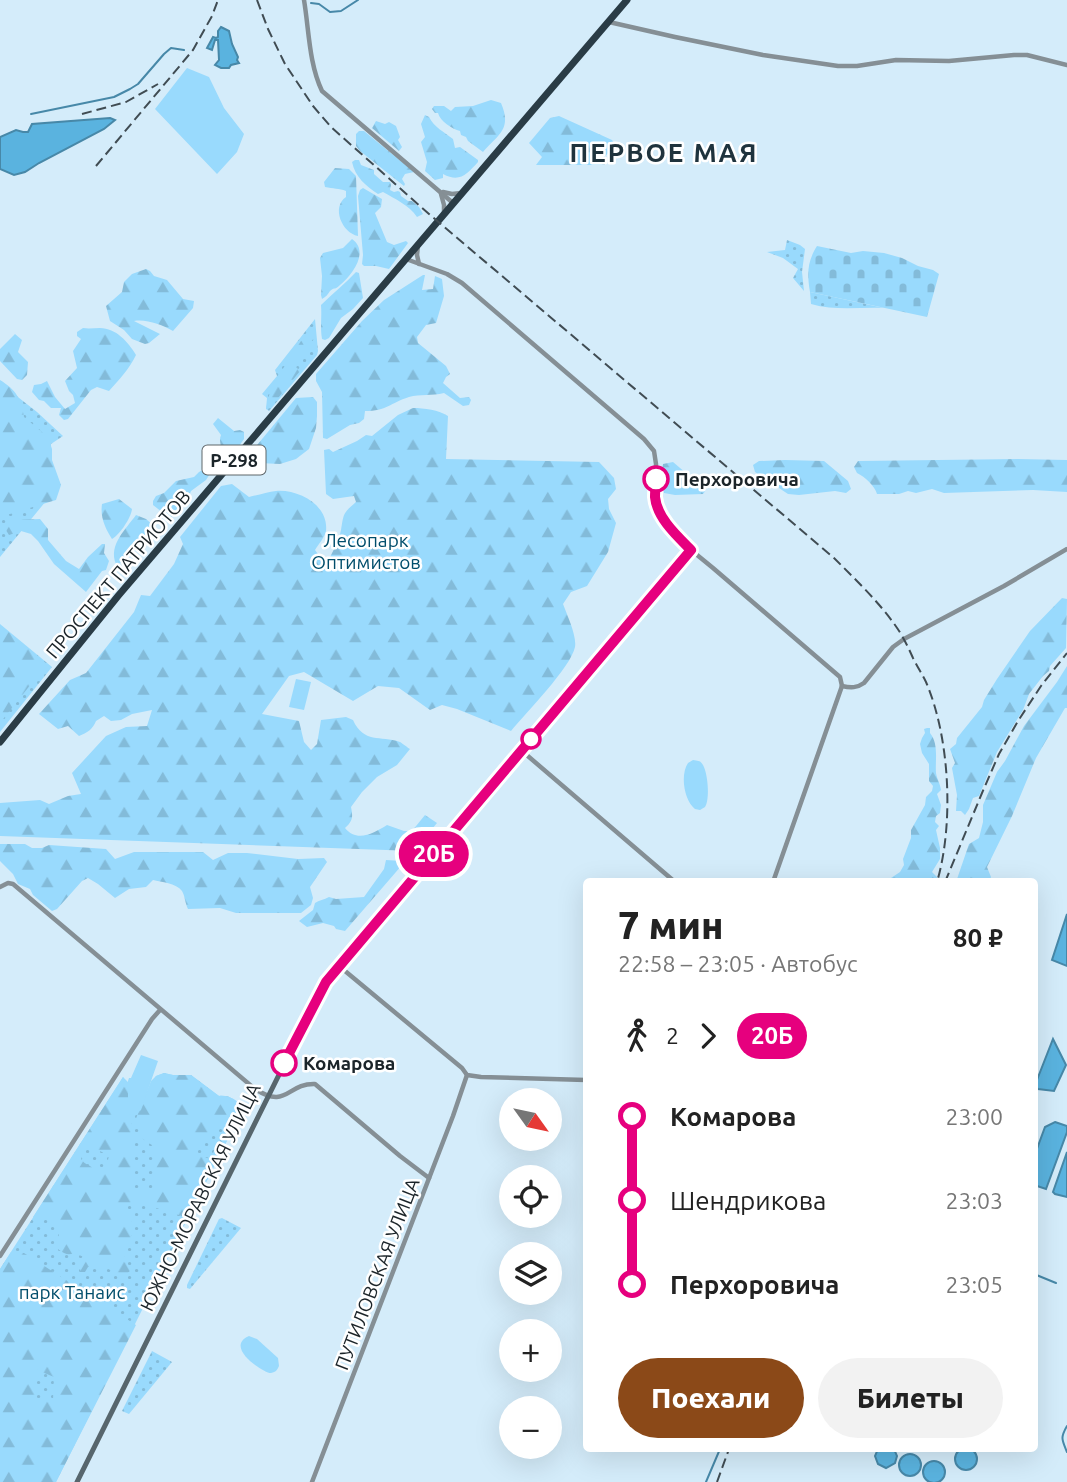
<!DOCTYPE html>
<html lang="ru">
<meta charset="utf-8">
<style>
body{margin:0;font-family:Ubuntu,sans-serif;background:#f2f2f2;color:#222;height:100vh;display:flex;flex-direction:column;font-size:26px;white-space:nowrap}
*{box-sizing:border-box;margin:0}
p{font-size:23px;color:#767676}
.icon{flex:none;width:38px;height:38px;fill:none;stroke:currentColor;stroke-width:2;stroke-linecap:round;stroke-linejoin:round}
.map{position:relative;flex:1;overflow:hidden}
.panel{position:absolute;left:583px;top:878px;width:455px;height:574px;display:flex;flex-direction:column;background:#fff;border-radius:7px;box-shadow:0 7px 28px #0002}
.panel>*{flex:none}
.badge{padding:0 14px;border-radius:23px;font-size:24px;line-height:46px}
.needle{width:46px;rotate:123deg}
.tools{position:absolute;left:499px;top:1088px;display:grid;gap:14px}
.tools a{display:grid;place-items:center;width:63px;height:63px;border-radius:50%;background:#fff;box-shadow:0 7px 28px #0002;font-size:35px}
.map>.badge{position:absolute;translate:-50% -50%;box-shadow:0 0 0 4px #fff}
.legs{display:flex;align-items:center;gap:10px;height:77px;padding:0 35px;font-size:23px}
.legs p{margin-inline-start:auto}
.head{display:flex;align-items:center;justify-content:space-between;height:119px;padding:0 35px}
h1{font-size:38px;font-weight:800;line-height:52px}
.primary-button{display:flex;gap:14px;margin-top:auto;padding:14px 35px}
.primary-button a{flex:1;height:80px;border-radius:42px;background:#8b4918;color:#fff;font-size:28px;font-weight:800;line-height:80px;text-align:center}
.primary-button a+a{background:#f2f2f2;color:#222}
ul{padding:0 35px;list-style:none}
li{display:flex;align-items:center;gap:24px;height:84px;font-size:26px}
li i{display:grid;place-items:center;width:10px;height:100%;margin:0 9px;background:currentColor}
li i::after{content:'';width:18px;height:18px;margin:-9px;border:5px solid;border-radius:50%;background:#fff}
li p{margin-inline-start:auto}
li:first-child i{background:linear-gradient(#0000 50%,currentColor 0)}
li:last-child i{background:linear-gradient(currentColor 50%,#0000 0)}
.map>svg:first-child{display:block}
</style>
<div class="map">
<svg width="1067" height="1482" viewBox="0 0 1067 1482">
<defs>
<pattern id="green-dots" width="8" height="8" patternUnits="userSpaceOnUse" patternTransform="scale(1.75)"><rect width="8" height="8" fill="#99dafd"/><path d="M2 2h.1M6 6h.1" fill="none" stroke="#83bbd9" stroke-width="1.8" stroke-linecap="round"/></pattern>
<pattern id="forest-firs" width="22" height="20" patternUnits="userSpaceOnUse" patternTransform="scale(1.75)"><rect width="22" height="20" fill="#99dafd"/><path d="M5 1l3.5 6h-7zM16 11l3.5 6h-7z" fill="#83bbd9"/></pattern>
<pattern id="cemetery-stones" width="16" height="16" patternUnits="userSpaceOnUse" patternTransform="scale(1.75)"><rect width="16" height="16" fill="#99dafd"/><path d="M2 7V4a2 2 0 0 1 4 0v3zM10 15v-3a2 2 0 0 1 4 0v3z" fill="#83bbd9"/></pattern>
</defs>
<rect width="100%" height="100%" fill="#d4ecfa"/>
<g fill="url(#green-dots)">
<path d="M787,240L800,245L805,249L802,272L804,291L793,278L798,269L783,258L767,252L785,250Z"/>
<path d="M810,292L884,308C859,307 835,311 811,304Z"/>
<path d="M315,319L318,351L317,355L269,411L266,409L267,398L262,394L277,376L275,370Z"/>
<path d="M0,383L37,412L63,436L51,444V461L60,484L0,557Z"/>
<path d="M0,624L52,667L0,732Z"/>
<path d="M164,1073L173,1075H191L219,1096C230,1095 236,1100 243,1108L56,1482H0V1269L123,1077L141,1108L156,1076Z"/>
<path d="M222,1218L241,1228L190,1289L187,1288V1285L219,1219Z"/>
<path d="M152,1351L172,1362L129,1414L122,1411Z"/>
</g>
<g fill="url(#forest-firs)" fill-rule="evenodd">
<path d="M491,100L501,103C512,129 499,134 483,152L468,141L466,137L461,135L460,131C452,129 440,121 438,113H435L432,109L434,106H444L451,111L455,107L473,106Z"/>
<path d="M425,115L429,117C434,127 444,132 453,139L455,148L460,147L478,160V162C467,174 460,183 443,174V178L435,180L425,171L427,162L421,142L425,137L421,124Z"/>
<path d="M559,116L612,140L616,146L605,156V165H536L542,157L529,143L550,118Z"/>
<path d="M376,121L385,124L389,122L396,126L400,137L398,140L402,147L399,151L372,128Z"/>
<path d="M359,131H364L414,172L405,174L402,179L405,184L404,186L360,151L356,146V134Z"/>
<path d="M355,160H359L361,165L374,170V174L383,182H390L391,185L390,190L394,192L398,191L400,192L401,196L408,201H412L419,207L423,214L417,217C409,205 395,199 383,192L378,194C366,186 355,177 352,162Z"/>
<path d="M335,168L349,169L356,176L358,236C342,233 331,207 346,197V191C339,188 333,189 325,187L324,182Z"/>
<path d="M363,188L382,199L381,207L375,213L387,242L394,245L406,241L408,243L389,269L376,266H364L362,264L363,255L358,196L360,190Z"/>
<path d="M352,239C370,252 352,275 340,285C334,291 336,286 330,291C328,294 326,297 322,299L321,295L322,276L320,258L323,253L343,248Z"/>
<path d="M146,269L150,271L154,276L167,280L183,299L194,301L193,308L173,331C162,325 147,319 134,321L160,334L149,343L145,344L132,339L124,330L110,321L106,306L122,292L124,282L132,274Z"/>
<path d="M356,272L359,273L363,298L353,309L341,318L329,338L325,340L322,339C320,327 322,317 321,305C333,293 345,284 356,272Z"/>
<path d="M423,275H425L422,290L433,289L435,276L442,279L444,296L436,323L426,325L417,337L418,343L446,366L450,374L446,377L443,383L460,398L469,397L471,400L469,405L463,406L444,393C432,396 420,394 409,397C390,403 387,411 365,411L364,419L359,423L350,425L327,439L323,438L322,392L316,381V374L362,321L384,300Z"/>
<path d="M83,328C89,329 94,328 100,328C116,328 128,342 136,355C130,368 119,380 109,391L97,387L91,390L68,419L64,420L59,415L61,408H51L44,401L39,400L32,392L34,385L41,384L47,381L55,397L65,409L75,403L73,395L69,391L65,381L77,368L73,351L81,339L77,336V332Z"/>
<path d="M310,330H313L314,338L304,351L308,354L296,367L300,371L270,408L266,409L271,387L301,341L308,338V332Z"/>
<path d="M15,334L22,340L18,352L28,362L27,375L22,380L17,379L0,361V349Z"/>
<path d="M0,380C16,390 21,398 24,417L48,437L52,449V460L61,485L56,500L0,517Z"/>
<path d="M313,397L317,402V416L316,428L309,449L296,459L280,464L259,463L248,456L296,398Z"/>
<path d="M413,408C424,408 439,410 448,416L446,459L599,462L614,478L616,489L608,499L609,509L616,523L608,552L587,586L571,592L563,604C567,615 577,636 575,647C571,667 526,713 511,731L457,709L442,705L430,710L399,688L378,686L353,701L304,672L289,676L262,714L299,721L304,742L311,750L317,744L321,720L346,717L353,720C364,744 380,735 400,742C402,743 408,748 410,749L397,765L377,777L362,792L351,807C353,817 353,821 345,828C357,843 374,833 387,825L404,831H412L425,815L437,823L414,851L0,836V803L40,800L49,804L68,796L81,794L72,773L106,736L126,727L147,726L152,710L132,714L121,720L111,721L104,716L96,721C93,729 87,733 79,736L68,726L58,729L39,714L70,680L86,673L134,612L141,595L150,596L174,564L183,544L180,537L221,486L232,484L249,497C258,495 268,492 276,491C298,489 329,505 326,531C325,537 318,545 315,550L323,561L328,562C332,552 339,541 341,530C344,514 342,514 356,502L354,496L333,499L326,494L324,450L329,449L333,452L357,441L366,435L372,436L398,415Z"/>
<path d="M218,418L234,431L240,430L244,432V439L237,449L226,455L221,454C223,447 218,442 221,435L213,424Z"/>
<path d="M1018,459L1067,460V492L1033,490L944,493L932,489L916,493L908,491L899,494H877C875,486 865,477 857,473L854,467L858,461Z"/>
<path d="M785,460L824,461L848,481L851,489L846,493L835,491L799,495L788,494L755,472L753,465L759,461Z"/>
<path d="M673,462L706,490L703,494L675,495L664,493L661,478L663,464Z"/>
<path d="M210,466L213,469L206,480L191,491L189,496L184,502L180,504L179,511L171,517L167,516L153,505V501L156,496L164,493L176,481L194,477L199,472Z"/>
<path d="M119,499L132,509C131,518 120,534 112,539C105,528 100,517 102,504Z"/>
<path d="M136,515L146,519L154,526L124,562L116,564C108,545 126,529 136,515Z"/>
<path d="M40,519L48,529V540L66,561L79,569L88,557L102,544H105L104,553L109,561L106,570L102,571L86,592L54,564L38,541L31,534L21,531L9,535L4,527L13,520Z"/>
<path d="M1062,598L1067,599L1066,648L1050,666L1049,671L1043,676L1029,694L1023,710L997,752L979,796L973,798L969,809L965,815L961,811H956L957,795L952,768L955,763L950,749L956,744L957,738L982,707L984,700L997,679L1030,631Z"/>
<path d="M0,625L47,664L0,723Z"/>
<path d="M1067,666V708H1065L1036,758L1012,816L987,867L991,877L989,882H956L969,844L979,838L983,822V805L997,772L1005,761L1024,726L1057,682Z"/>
<path d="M927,728H930V733C939,744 935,760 936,773C937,779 940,783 941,790L937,794L941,805L940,813L936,816L935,822L939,826L936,830L940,848V859L932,872L937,877L936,882H889L888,880L900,872L904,865L903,859L911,838V830L925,805L926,797L932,791L933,786L929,781V764L922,753L920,744L922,738L925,733L924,729Z"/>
<path d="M0,844H25L32,848H42L49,845L106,849L115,859L134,852H203L213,860L228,853H247L298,859L324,858L327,862L310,887L313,898L311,905L301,913H236L220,908L188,909C185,903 185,896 182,891C176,883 161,882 153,880L146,887L129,889L115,898L98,884L88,878L82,881L57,909L52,911L33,895L30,889L18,884L13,874L0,861Z"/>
<path d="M386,860L402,861V865L345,931L336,929L334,926L323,923L307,927L299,921L313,910L315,903C319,900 324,900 329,897L336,899L364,897L384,869Z"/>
<path d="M164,1073L173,1075H191L219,1096C230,1095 236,1100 243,1108L233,1130L220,1129L188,1151L210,1159L220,1139H228L188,1218L150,1206L125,1205L122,1209L132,1212L131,1241L124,1248L125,1261L130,1271L123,1277C113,1270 101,1264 88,1267L85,1272H81L80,1269L86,1260L84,1257L74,1253C65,1257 60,1250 53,1245L59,1235L58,1225L49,1217L36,1218L33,1217L123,1077L128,1082V1121L131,1122L133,1132L132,1191L153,1189C152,1174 156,1161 155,1147L141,1138V1128H136L135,1121L151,1081L156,1076ZM85,1148L95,1149L109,1155L106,1170L100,1168L97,1170C91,1166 85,1165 81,1159Z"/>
<path d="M11,1252L24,1253L136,1325L56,1482H0V1269ZM35,1369L54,1377L53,1400L35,1398Z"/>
</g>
<path fill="url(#cemetery-stones)" d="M817,246L851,253L863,251L884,253L902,258L918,266L933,270L939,274L927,317L810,292C807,274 807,262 817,246Z"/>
<g fill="#99dafd">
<path d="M187,68L209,77L224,108L244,134L237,152L217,174L155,109Z"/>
<path d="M296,679L311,682L304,710L289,707Z"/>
<path d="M693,760C698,761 700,760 703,765C708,774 710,799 705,807L700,810L695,809C684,800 680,775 688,763Z"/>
<path d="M141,1055L158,1061L141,1110L135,1115L128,1114V1081L129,1078H131Z"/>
<path d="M249,1336L257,1339L278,1358L279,1366C277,1370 276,1372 271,1373C265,1374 223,1347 249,1336Z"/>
</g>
<g fill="#5ab3df" stroke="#4788a8" stroke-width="2">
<path d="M221,27L229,31L232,44L238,57L237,60L239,63L231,65L229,68H221L215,65L219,60L218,40H215L212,50L207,48L213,37L216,38L218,37V31Z"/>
<path d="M110,118L115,120L104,129L39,163L25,172L14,175L0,169V137L16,130L23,132H28L32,124Z"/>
<path d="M1067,914V966L1052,960Z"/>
<path d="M1053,1039L1066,1065L1054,1091L1038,1089L1035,1085Z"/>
<path d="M1055,1122L1067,1126V1132L1046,1189L1034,1185V1157L1045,1127Z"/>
<path d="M1067,1152V1197L1055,1194L1053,1192Z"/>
<circle cx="966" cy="1459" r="11"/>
<path d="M878,1449H894L897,1456L895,1463L886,1468L878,1464L875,1456Z"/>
<circle cx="910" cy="1465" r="11"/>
<circle cx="934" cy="1472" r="11"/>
</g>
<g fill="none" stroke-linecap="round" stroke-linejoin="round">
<g stroke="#4788a8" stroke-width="2">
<path d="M311,3L319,4L330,12L341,11L358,0"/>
<path d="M31,114L114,97L130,89L138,84L164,54L171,48L184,50"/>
<path d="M1034,1274L1056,1283"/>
<path d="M1067,1426C1060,1438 1062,1440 1067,1452"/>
<path d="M706,1482L720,1449"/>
</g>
<g stroke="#858f95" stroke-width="4.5">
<path d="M304,0C309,30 309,64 322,91L453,203"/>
<path d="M609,22L675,37L763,55L838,66H857L896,60L949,61L1014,55H1027L1067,65"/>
<path d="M443,192L452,194L461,193"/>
<path d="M441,194L444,205V213"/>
<path d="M418,245L417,255L419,264"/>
<path d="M406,259L447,274L462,283L644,439L654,451L656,464L655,498L660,512L677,537L691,550L713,568L840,677L842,686"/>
<path d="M842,686C851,688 857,688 864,683L893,647L904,639L1004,586L1067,549"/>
<path d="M522,751L675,882"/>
<path d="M773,882L842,686"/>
<path d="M0,887L8,883L13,884L255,1089C287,1110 287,1083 315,1084L400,1156L429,1178"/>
<path d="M339,966L462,1068L467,1075L481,1077L586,1080"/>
<path d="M0,1256L152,1019L160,1010"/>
<path d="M312,1482L453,1116L467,1075"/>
</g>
<path stroke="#57666d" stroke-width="5" d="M77,1482L325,982L691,550"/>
<path stroke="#2a3c46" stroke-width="7" d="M0,742L118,596L627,0"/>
<g stroke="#404c53" stroke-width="2" stroke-dasharray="10 5" stroke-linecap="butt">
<path d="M257,0L268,29L285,64L313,106L331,127L429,214L834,558C855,579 878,601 895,625C903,636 908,647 913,658C917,666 922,674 926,682C950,738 954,824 937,882"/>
<path d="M82,114L126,102L158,84"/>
<path d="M96,166L193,50L212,16L218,0"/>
<path d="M945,882L982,793L999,754L1018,721L1041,686L1067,653"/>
<path d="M717,1482L729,1449"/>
</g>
</g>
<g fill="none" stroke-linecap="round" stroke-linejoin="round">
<defs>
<path id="line-1" d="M284,1063L326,982L691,550C677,536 657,518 655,497C655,491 656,484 656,479"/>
</defs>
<use href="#line-1" stroke="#fff" stroke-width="16"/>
<use href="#line-1" stroke="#e6007e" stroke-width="10"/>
</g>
<g fill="#fff" stroke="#e6007e" stroke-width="3.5">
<circle cx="656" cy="479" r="12"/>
<circle cx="531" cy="739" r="9"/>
<circle cx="284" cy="1063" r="12"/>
</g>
<g text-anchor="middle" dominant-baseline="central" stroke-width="5" stroke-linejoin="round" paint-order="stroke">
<rect fill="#fff" stroke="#5f6669" stroke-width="2" x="202.5" y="445.5" width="63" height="29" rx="5"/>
<g font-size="18" font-weight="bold" fill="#1b2429">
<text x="234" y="460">Р-298</text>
</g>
<g font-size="19" font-weight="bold" fill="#1b2429" stroke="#fff" text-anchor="start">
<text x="675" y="479">Перхоровича</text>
<text x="303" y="1063">Комарова</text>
</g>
<g font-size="19" fill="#004d6b" stroke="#fff">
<text x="366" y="540">Лесопарк<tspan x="366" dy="22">Оптимистов</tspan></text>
<text x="72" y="1292">парк Танаис</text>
</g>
<g font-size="19" fill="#1b2429" stroke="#fff">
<text transform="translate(118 574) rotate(-50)">ПРОСПЕКТ ПАТРИОТОВ</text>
<text transform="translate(200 1197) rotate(-64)">ЮЖНО-МОРАВСКАЯ УЛИЦА</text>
<text transform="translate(377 1274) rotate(-69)">ПУТИЛОВСКАЯ УЛИЦА</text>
</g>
<g font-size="26" font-weight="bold" letter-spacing="2" fill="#1f333d" stroke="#fff">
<text x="664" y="152">ПЕРВОЕ МАЯ</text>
</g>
</g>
</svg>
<div class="tools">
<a><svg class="needle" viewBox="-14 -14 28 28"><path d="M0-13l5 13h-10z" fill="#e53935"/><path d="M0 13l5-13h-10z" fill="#767676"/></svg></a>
<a><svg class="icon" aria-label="locate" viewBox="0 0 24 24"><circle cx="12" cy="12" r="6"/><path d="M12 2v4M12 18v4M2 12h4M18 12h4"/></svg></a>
<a><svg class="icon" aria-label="layers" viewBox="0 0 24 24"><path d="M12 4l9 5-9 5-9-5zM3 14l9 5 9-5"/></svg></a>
<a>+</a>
<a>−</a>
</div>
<b class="badge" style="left:434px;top:854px;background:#e6007e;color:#fff">20Б</b>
<section class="panel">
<div class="head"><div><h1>7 мин</h1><p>22:58 – 23:05 · Автобус</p></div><b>80 ₽</b></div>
<div class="legs"><svg class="icon" aria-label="walk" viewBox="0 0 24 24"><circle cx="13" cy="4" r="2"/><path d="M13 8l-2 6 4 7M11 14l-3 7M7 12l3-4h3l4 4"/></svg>2<svg class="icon" aria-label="forward" viewBox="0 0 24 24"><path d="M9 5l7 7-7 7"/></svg><b class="badge" style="background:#e6007e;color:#fff">20Б</b></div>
<ul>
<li><i style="color:#e6007e"></i><b>Комарова</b><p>23:00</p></li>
<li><i style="color:#e6007e"></i><span>Шендрикова</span><p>23:03</p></li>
<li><i style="color:#e6007e"></i><b>Перхоровича</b><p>23:05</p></li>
</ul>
<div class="primary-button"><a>Поехали</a><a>Билеты</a></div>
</section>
</div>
